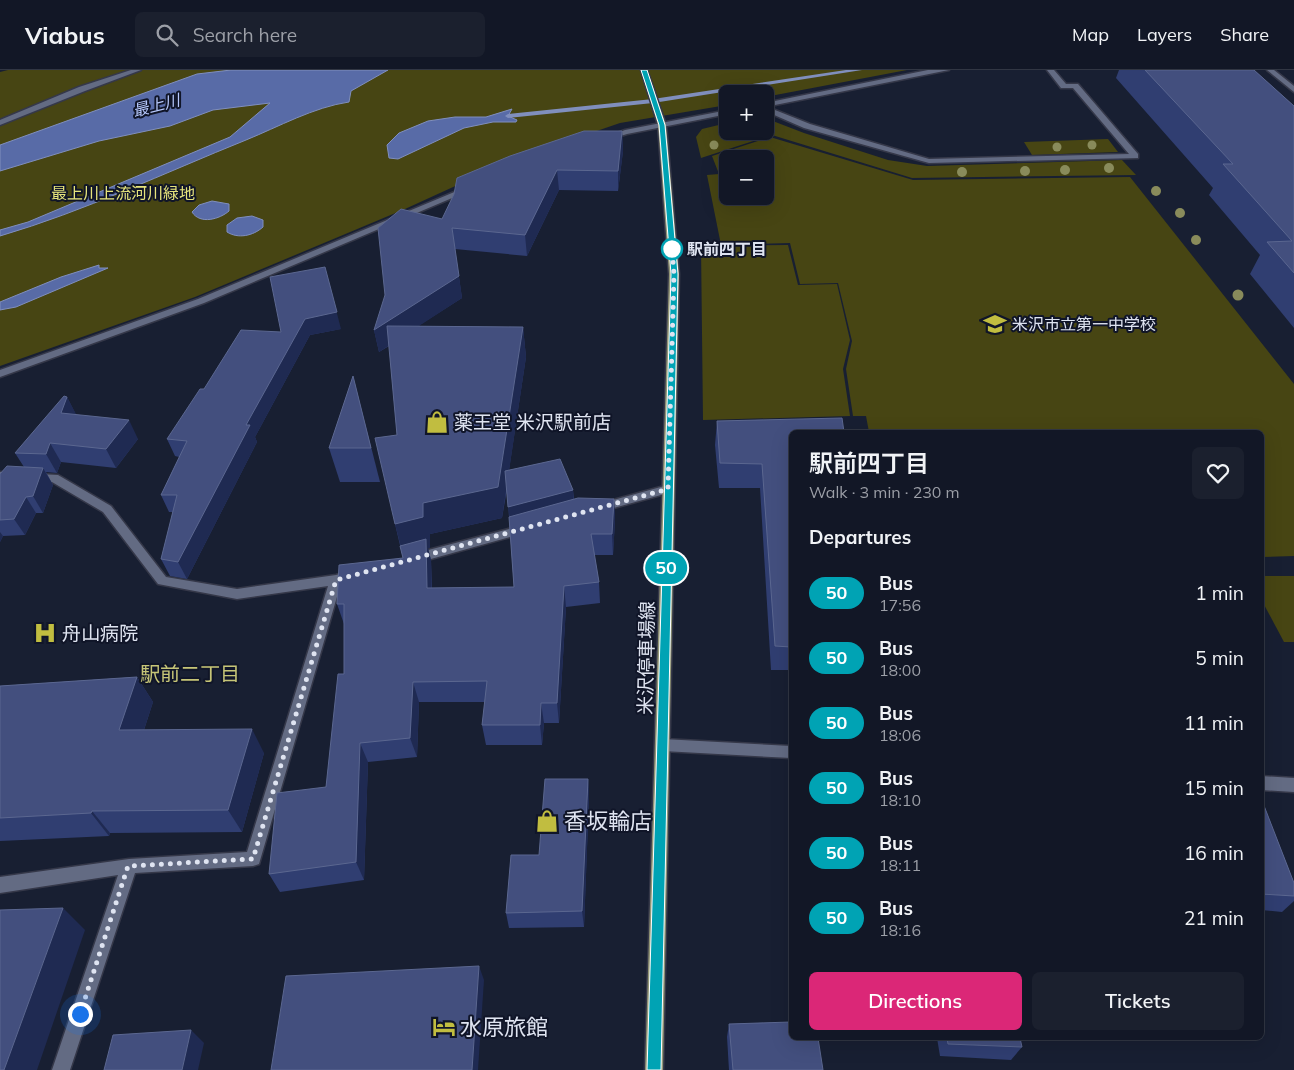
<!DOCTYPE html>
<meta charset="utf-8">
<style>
body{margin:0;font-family:Mulish,"Noto Sans JP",sans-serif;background:#1b202e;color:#f1f3f6;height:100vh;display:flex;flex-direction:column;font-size:19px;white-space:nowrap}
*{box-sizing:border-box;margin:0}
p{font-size:16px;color:#9c9fa7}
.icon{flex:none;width:28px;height:28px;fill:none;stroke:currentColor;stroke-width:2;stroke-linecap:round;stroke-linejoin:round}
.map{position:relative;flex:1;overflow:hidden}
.drawer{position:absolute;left:789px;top:360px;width:475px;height:610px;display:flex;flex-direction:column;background:#121726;border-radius:8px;box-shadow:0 5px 20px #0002,0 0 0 1px #313643}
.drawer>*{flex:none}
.badge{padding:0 10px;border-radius:16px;font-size:18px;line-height:32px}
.controls{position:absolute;left:719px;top:15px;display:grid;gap:10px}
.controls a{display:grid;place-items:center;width:55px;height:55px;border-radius:8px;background:#121726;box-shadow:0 5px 20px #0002,0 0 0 1px #313643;font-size:25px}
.you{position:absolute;width:25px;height:25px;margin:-12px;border:4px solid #fff;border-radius:50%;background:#1a73e8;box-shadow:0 0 0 8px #1a73e833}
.map>.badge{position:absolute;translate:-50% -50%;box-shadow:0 0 0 2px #fff}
h2{padding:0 20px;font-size:19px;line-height:45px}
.round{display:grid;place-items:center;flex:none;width:52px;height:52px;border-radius:8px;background:#1b202e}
.head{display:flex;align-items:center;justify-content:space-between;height:85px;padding:0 20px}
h1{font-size:24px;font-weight:600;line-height:38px}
.action{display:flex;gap:10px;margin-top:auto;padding:10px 20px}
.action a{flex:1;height:58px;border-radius:8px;background:#db2777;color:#fff;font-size:20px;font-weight:600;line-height:58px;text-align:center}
.action a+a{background:#1b202e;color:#f1f3f6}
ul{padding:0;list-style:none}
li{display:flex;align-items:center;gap:15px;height:65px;padding:0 20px}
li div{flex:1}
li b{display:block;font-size:19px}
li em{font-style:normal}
li .badge{min-width:55px;font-weight:700;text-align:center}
header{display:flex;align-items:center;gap:30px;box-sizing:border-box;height:70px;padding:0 25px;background:#121726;border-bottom:1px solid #313643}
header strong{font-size:24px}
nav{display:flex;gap:28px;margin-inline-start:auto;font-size:18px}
.search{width:350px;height:45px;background:#1b202e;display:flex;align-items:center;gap:12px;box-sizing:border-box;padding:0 18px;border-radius:8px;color:#9c9fa7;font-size:19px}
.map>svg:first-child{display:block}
</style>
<header>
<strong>Viabus</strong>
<div class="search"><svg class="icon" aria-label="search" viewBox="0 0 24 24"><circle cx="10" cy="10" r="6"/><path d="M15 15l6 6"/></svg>Search here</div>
<nav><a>Map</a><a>Layers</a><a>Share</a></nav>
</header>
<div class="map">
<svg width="1294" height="1000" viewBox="0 0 1294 1000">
<rect width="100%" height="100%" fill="#181f32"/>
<g fill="#474513" fill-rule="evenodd">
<path d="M8,0H907L765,27V24H728L727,35L620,53L512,90L405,139L195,227L0,296V2Z"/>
<path d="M765,48L804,63L888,90L927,96L1122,90L1136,105L912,108L772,65L701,88L696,67L702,59L727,53L728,61H765Z"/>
<path d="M770,67L913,110L1130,107L1294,314V486L1261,487V362H869L866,346H853L846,299L852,271L838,213L800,214L790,173L721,175L707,105L719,104L712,86ZM728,89H765V126H728Z"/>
<path d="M1108,69L1118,82L1032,85L1024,72Z"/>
<path d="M788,175L798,215L837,214L850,270L843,299L850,346L703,350L701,176Z"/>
<path d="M1261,506H1294V572H1284L1261,529Z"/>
</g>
<g fill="#586ba7" stroke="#808fbd">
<path d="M231,0H388L351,21L349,32C314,37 278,57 246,70C164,103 85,141 0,166V160L28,152L230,67L270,33L213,40L170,56L99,71L0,101V75L197,4Z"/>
<path d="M512,39L508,46L517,50L516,52H493L464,58L398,89L389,88L387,75L399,63L428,51L455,47H486Z"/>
<path d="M212,131L229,134V141C220,149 200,155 192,142L199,135Z"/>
<path d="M252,146L263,150V157C253,166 238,169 227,162V155L237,148Z"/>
<path d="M99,195V198H108L16,237L0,240V232L61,207Z"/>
</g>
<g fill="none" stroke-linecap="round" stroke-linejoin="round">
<path fill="#808fbd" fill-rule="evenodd" d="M846,0H862L653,33L508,48L505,46L508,44L653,29Z"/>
<defs>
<g id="lane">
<path d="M131,0H141L85,21L0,55V50L79,17Z"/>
<path d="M1047,0H1054L1066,14H1078L1138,84V88L929,93L804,58L765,41V36L810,54L929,89L1129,84L1073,18H1061Z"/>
</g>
<g id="street">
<path d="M928,0H949L765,37V33Z"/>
<path d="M1267,0H1274L1294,16V22Z"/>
<path d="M728,40V44L627,64L608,70L604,68L625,60Z"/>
<path d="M464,118L471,120L204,233L0,307V300L198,229Z"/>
<path d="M0,402L58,405L111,436L166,507L237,519L336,505L353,500L359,505L357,508L341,513L259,794L253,796L135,803L70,1000H52L118,805L0,823V807L129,789L247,782L328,516L237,529L158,514L103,442L52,412L0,410Z"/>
<path d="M668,415L674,419L672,422L599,442L593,438L595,435Z"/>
<path d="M524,455L530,459L528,462L413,494L407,489L413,484Z"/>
<path d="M663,669L791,676V688L663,681L658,679L656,675L658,671Z"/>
<path d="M1261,706L1294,708V722L1261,720Z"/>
</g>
<path id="primary" d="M641,0H647L666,55L679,204L663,1000H645L669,204L658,55Z"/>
</defs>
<use href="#lane" stroke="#353849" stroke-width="3"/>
<use href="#street" stroke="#353849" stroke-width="3"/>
<use href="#primary" stroke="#353849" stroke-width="3"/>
<use href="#lane" fill="#636b83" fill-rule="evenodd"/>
<use href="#street" fill="#636b83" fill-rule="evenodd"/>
<use href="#primary" fill="#929575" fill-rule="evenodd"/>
</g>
<g fill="#898b5b">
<circle cx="714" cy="75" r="4.5"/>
<circle cx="1092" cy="75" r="4.5"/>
<circle cx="1057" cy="77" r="4.5"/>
<circle cx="1109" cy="98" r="5"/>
<circle cx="1065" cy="100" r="5"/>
<circle cx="1025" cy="101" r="5"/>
<circle cx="962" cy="102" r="5"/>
<circle cx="1156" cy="121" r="5"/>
<circle cx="1180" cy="143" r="5"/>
<circle cx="1196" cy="170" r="5"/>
<circle cx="1238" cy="225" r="5.5"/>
</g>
<g fill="#303e71" fill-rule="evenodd">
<path d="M1119,0H1254L1294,36V258L1250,204L1260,185L1209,125L1213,118L1116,8Z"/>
<path d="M622,61L623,81L618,121L559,120L527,186L455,179L462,228L418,256L523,257L526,287L509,400L573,420L574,429H614L615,450L613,485H594L599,512L600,533L566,537L559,653H544L542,675H486L482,655L485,632H419L417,687L368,692L364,810L280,822L269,804L326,717L344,604V554L337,534L403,488L395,454L397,365L389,276L379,282L374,260L442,149ZM507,419L514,517L432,518L431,490L428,478H430V464L502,448Z"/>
<path d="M341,259L310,265L255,367L257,372L187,509L170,506L161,489L173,442H169L161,425L179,387L175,386L167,369L204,319L281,262Z"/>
<path d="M353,306L380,412H340L329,378Z"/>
<path d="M67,327L76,345L138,369L116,398L61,392L57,403L46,402L53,415L43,443H36L25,465L3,466L0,472V404L24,397L15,383Z"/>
<path d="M717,351L791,362V600H771L760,418H719L715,375Z"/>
<path d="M137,607L153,632L144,660L264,683L242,762L110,763L109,766L0,771V616Z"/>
<path d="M588,709L589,726L584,857L509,858L506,843L539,785Z"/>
<path d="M1261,728L1294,813V831L1282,842L1261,840Z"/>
<path d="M729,954L823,1000H729L727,967Z"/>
<path d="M937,968H1020L1022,977L1011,990L940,986Z"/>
</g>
<g fill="#1f2a52">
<path d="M622,61L623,81L618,121V101Z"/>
<path d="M557,100L559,120L527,186L525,165Z"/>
<path d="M452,158L462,228L379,282L374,260Z"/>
<path d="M325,197L341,259L310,265L255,367L257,372L187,509L178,492Z"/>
<path d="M523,257L526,287L502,448L430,464V478H428L431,490L432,538L403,485L395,454Z"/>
<path d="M67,327L77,346L61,343Z"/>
<path d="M129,350L138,369L116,398L106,379Z"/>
<path d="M50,373L61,392L57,403L46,384Z"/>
<path d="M43,398L53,415L43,443L33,426Z"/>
<path d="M573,420L574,438L511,456L508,437Z"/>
<path d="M26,427L36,443L25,465L14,449Z"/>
<path d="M614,429L615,450L613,485L612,464Z"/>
<path d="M0,462L3,466L0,472Z"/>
<path d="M564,516L566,537L559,653L557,633Z"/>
<path d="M137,607L153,632L136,684L119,660Z"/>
<path d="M413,612L419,632L417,687L410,668Z"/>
<path d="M541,633L544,653L542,675L540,655Z"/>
<path d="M252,659L264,683L242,762L228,740Z"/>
<path d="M360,673L368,692L364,810L356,792Z"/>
<path d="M588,709L589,726L584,857L582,841Z"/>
<path d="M92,741L110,763L109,766L91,743Z"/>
<path d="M63,838L85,860L37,1000H4Z"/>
<path d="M479,896L484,910L478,1000H472Z"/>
<path d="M191,960L204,973L198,1000H182Z"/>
</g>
<g fill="#434f7e" stroke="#5b6790">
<path d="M1145,0H1254L1294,36V203L1267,172L1292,171L1223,94H1233Z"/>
<path d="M584,61H622L618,101L557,100L525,165L452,158L459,206L374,260L385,225L378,158L401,139L442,149L454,124L457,108L510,86Z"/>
<path d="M325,197L337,242L305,249L246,355H250L178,492L161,489L177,425H161L187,371L167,369L200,319H204L241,260L281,262L270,207Z"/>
<path d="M387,256L523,257L498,417L423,433V447L395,454L375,368L397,365Z"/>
<path d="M353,306L371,378H329Z"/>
<path d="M64,326L67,327L61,343L129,350L106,379L50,373L46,384L15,383Z"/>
<path d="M842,348L844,362H791V577L775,576L762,394L720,393L717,351Z"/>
<path d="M560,389L573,420L508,437L505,401Z"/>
<path d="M7,396L43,398L33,426L26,427L14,449L0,450V404Z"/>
<path d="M578,428L614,429L612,464H591L599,512L564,516L557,633H541L540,655H482L487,611L413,612L410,668L360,673L356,792L269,804L277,723L326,717L338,604H344V534H337L339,495L403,488L400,476L426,469L427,518L514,517L509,447Z"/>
<path d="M137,607L119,660L252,659L228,740L92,741L91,743L0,748V616Z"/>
<path d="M545,709H588L582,841L506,843L511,785H539Z"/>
<path d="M1261,728L1294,813V826L1261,824Z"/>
<path d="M63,838L4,1000H0V840Z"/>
<path d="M479,896L472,1000H271L286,906Z"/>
<path d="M791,952V968H818L823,1000H733L729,954Z"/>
<path d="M191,960L182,1000H104L113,965Z"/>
<path d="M947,968H1020L1022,977L948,974Z"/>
</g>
<path fill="#00a3b4" stroke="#fff" d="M641,0H647L665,55L678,204L661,1000H647L671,204L659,55Z"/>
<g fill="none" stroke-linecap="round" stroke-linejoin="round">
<path stroke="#dfe4f1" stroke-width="5" stroke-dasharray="0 9" d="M80,944L128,796L253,789L336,510L668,419L674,204L672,179"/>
</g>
<defs>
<symbol id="school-bare" viewBox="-9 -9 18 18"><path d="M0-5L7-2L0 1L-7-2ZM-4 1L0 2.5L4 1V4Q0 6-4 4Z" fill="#c1bd40" stroke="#101528" stroke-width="2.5" paint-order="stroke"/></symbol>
<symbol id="shop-bare" viewBox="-9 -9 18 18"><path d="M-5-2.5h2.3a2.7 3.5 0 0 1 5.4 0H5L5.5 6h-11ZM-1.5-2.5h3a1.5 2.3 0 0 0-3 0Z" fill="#c1bd40" stroke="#101528" stroke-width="2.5" paint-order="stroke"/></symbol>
<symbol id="hospital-bare" viewBox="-9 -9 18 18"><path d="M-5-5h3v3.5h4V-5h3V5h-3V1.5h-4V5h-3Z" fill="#c1bd40" stroke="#101528" stroke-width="2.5" paint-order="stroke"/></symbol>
<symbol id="hotel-bare" viewBox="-9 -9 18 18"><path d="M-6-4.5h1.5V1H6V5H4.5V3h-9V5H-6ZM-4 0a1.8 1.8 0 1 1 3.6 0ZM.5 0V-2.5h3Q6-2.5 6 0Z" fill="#c1bd40" stroke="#101528" stroke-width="2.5" paint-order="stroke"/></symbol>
</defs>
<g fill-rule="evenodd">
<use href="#school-bare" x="979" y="238" width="32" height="32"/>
<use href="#shop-bare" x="421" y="336" width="32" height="32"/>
<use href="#hospital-bare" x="29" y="547" width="32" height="32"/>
<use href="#shop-bare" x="531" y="735" width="32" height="32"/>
<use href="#hotel-bare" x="428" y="941" width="32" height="32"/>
</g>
<circle fill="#fff" stroke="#00a3b4" stroke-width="2.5" cx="672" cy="179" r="10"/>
<g text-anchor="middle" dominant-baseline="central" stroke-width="4" stroke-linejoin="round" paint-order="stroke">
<g font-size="16" font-style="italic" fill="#b7c9fd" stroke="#101528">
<text transform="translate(156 35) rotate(-14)">最上川</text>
</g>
<g font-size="16" fill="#e6e47c" stroke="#101528">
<text x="123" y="123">最上川上流河川緑地</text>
</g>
<g font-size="16" font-weight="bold" fill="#dfe4f1" stroke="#101528" text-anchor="start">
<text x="687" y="179">駅前四丁目</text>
</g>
<g font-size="16" fill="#dfe4f1" stroke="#101528" text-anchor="start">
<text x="1012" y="254">米沢市立第一中学校</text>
</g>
<g font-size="19" fill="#dfe4f1" stroke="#101528" text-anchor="start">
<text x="454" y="352">薬王堂 米沢駅前店</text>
<text x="62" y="563">舟山病院</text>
</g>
<g font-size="19" fill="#dfe4f1" stroke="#101528">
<text transform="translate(646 588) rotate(-89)">米沢停車場線</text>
</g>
<g font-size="20" fill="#c6c577" stroke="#101528">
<text x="190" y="603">駅前二丁目</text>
</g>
<g font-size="22" fill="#dfe4f1" stroke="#101528" text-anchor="start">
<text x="564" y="751">香坂輪店</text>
<text x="460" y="957">水原旅館</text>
</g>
</g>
</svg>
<div class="controls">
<a>+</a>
<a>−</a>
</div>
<div class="you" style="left:80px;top:944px"></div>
<b class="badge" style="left:666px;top:498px;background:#00a3b4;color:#fff">50</b>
<section class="drawer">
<div class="head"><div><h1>駅前四丁目</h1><p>Walk · 3 min · 230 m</p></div><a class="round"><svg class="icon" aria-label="heart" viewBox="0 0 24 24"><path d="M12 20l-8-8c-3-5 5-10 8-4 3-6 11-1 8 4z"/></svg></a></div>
<h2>Departures</h2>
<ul>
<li><span class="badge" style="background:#00a3b4;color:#fff">50</span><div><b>Bus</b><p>17:56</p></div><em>1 min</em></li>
<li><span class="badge" style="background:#00a3b4;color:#fff">50</span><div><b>Bus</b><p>18:00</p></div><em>5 min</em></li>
<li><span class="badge" style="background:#00a3b4;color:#fff">50</span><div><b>Bus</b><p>18:06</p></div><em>11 min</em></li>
<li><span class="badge" style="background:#00a3b4;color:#fff">50</span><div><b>Bus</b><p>18:10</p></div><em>15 min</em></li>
<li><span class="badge" style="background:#00a3b4;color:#fff">50</span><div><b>Bus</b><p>18:11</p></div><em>16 min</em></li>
<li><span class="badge" style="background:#00a3b4;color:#fff">50</span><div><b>Bus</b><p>18:16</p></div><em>21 min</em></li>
</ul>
<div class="action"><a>Directions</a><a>Tickets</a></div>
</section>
</div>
